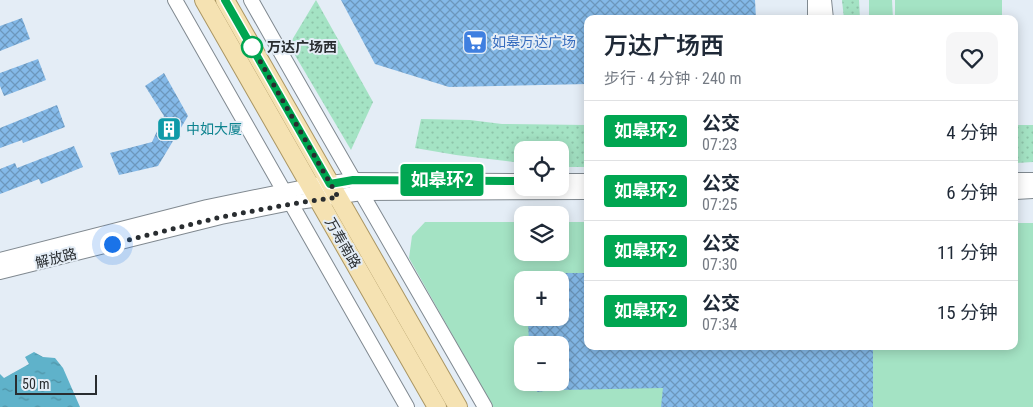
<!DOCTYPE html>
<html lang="zh">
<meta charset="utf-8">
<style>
body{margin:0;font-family:"Roboto Condensed","Noto Sans SC",sans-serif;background:#f6f6f7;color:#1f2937;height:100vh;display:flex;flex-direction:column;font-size:19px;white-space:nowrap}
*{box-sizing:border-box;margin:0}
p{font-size:16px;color:#747a83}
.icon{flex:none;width:28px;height:28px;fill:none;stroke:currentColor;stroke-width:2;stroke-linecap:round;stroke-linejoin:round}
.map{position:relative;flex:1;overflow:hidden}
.panel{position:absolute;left:584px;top:15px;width:434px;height:335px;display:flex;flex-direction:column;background:#fff;border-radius:10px;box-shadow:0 2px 12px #0003}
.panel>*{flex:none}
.badge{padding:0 10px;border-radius:4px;font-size:18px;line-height:32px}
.buttons{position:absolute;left:514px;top:141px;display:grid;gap:10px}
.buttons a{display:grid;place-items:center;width:55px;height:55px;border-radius:10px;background:#fff;box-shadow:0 2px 12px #0003;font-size:25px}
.scale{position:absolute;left:15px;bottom:12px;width:82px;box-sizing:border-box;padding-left:5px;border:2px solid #292d30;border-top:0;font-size:14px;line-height:18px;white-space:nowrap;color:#292d30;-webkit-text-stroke:4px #e4edf6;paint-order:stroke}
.you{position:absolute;width:25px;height:25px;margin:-12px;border:4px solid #fff;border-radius:50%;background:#1a73e8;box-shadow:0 0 0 8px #1a73e833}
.map>.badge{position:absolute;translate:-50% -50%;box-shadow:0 0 0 2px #fff}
.round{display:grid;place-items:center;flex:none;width:52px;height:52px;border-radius:10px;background:#f6f6f7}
.summary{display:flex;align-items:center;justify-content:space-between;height:85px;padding:0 20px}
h1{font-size:24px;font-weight:600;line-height:38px}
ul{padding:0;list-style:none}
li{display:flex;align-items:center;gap:15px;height:60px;padding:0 20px;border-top:1px solid #e0e1e3}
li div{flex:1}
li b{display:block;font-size:19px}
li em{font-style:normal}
li .badge{min-width:55px;font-weight:700;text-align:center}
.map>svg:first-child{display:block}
</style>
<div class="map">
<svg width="1033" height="407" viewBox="0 0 1033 407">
<defs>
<pattern id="grass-dots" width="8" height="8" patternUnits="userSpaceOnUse" patternTransform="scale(1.25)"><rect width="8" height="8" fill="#a4e3c4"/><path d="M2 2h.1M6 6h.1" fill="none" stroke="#8dc3a9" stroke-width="1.8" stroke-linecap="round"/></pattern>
<pattern id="water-ripples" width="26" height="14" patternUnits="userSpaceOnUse" patternTransform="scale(1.25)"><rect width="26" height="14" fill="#5fb2ca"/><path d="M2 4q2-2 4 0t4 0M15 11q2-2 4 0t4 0" fill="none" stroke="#4e91a4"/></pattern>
<pattern id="building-cross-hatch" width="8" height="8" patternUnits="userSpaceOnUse" patternTransform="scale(1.25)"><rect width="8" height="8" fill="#84b9e8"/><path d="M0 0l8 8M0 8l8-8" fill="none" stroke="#6c97bc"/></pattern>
</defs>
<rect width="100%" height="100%" fill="#e4edf6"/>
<g fill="url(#grass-dots)">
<path d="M316,0L373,102L351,150L289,45Z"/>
<path d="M842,0H859L860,19H844Z"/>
<path d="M421,119L470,120L502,124L587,125V167H560V150H522V163L456,155L415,148Z"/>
<path d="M1014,125H1033V162L1014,163Z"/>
</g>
<g fill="#a4e3c4" fill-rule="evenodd">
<path d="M869,0H892L893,19H869Z"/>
<rect x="895" y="0" width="107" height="19"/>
<path d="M425,222H522V252H560V222H587L588,346H1014V223H1033V407H493L409,258L412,236ZM522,280H560V318H522ZM522,345H560V382H522Z"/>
</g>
<path fill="url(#water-ripples)" d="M34,352L43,357L55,358L63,368L80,407H0V374L4,378L29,364L25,357Z"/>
<g fill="url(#building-cross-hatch)">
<path d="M341,0H755L756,19H588V84L449,87L375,64Z"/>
<path d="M22,18L30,39L0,51V26Z"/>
<path d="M38,59L46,80L4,96L0,86V73Z"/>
<path d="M164,73L188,116L158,166L119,175L110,153L152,142L164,116L145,86Z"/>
<path d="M57,105L65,127L23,143L22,140L0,148V128Z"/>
<path d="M74,146L83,167L41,184L39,179L0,194V169L15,163L17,168Z"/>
<path d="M560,273H588V346H873V407H661L663,388L560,390V389L537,392L536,382H560V345H529L528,318H560Z"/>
</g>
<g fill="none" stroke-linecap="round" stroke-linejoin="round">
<defs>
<g id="minor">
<path d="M175,0C252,136 329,272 407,407"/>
<path d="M251,0C328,137 407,271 485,407"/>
<path d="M815,0V19"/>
<path d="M824,0L826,19"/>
<path d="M1014,180H1033"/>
<path d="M560,181H588"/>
<path d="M1014,192L1033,191"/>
<path d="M0,260L207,207L310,186L353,180L522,181"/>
<path d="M0,272L221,217L291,203L362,193L588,192"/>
</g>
<g id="major">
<path d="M204,0L437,407"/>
<path d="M225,0L458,407"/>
</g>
</defs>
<use href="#minor" stroke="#808990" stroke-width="16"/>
<use href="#major" stroke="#aa9663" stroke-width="20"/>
<use href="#minor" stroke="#fff" stroke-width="14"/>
<use href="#major" stroke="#f5e2b2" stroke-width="18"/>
</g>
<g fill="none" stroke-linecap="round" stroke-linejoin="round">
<defs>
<path id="line" d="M225,0L330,184L353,180L522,181"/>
</defs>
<use href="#line" stroke="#fff" stroke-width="11"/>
<use href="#line" stroke="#00a651" stroke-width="8"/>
<path stroke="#292d30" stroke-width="5" stroke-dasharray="0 9" d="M112,244L221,217L291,204L338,197L252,47"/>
</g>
<defs>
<symbol id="supermarket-square" viewBox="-11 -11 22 22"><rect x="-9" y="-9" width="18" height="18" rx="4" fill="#3f7fe0" stroke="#e4edf6"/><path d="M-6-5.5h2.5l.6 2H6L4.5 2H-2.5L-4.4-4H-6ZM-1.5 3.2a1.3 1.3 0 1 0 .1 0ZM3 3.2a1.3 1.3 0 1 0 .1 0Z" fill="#fff"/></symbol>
<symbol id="building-square" viewBox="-11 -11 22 22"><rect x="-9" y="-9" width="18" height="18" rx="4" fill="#0f9aa8" stroke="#e4edf6"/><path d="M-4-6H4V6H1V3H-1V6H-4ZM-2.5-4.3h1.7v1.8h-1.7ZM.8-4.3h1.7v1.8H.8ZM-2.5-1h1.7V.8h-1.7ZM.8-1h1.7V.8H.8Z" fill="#fff"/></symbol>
</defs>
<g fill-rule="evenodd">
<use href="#supermarket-square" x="461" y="28" width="28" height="28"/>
<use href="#building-square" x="155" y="115" width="28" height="28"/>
</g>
<circle fill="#fff" stroke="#00a651" stroke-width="2.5" cx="252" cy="47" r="10"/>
<g text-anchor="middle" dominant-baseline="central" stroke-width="4" stroke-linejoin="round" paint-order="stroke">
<g font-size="14" fill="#366cbe" stroke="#e4edf6" text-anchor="start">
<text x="492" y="42">如皋万达广场</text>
</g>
<g font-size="14" font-weight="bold" fill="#292d30" stroke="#e4edf6" text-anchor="start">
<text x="267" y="47">万达广场西</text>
</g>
<g font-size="14" fill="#0d838f" stroke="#e4edf6" text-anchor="start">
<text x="186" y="129">中如大厦</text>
</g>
<g font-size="14" fill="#292d30" stroke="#e4edf6">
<text transform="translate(343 243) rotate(60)">万寿南路</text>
<text transform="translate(56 258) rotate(-14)">解放路</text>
</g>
</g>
</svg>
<div class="buttons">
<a><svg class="icon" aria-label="locate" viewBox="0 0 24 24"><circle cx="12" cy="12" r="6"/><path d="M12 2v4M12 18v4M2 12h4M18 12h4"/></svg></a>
<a><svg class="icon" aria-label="layers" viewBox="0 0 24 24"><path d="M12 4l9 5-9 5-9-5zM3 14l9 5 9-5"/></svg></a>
<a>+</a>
<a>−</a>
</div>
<div class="scale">50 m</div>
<div class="you" style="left:112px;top:244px"></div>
<b class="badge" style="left:442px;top:180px;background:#00a651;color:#fff">如皋环2</b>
<section class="panel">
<div class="summary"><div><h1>万达广场西</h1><p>步行 · 4 分钟 · 240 m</p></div><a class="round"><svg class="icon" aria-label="heart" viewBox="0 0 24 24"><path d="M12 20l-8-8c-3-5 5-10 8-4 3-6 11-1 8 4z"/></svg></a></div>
<ul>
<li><span class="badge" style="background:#00a651;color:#fff">如皋环2</span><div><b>公交</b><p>07:23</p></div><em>4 分钟</em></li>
<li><span class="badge" style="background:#00a651;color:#fff">如皋环2</span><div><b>公交</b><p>07:25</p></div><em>6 分钟</em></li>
<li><span class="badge" style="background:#00a651;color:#fff">如皋环2</span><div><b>公交</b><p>07:30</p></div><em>11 分钟</em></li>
<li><span class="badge" style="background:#00a651;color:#fff">如皋环2</span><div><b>公交</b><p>07:34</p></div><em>15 分钟</em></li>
</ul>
</section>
</div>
